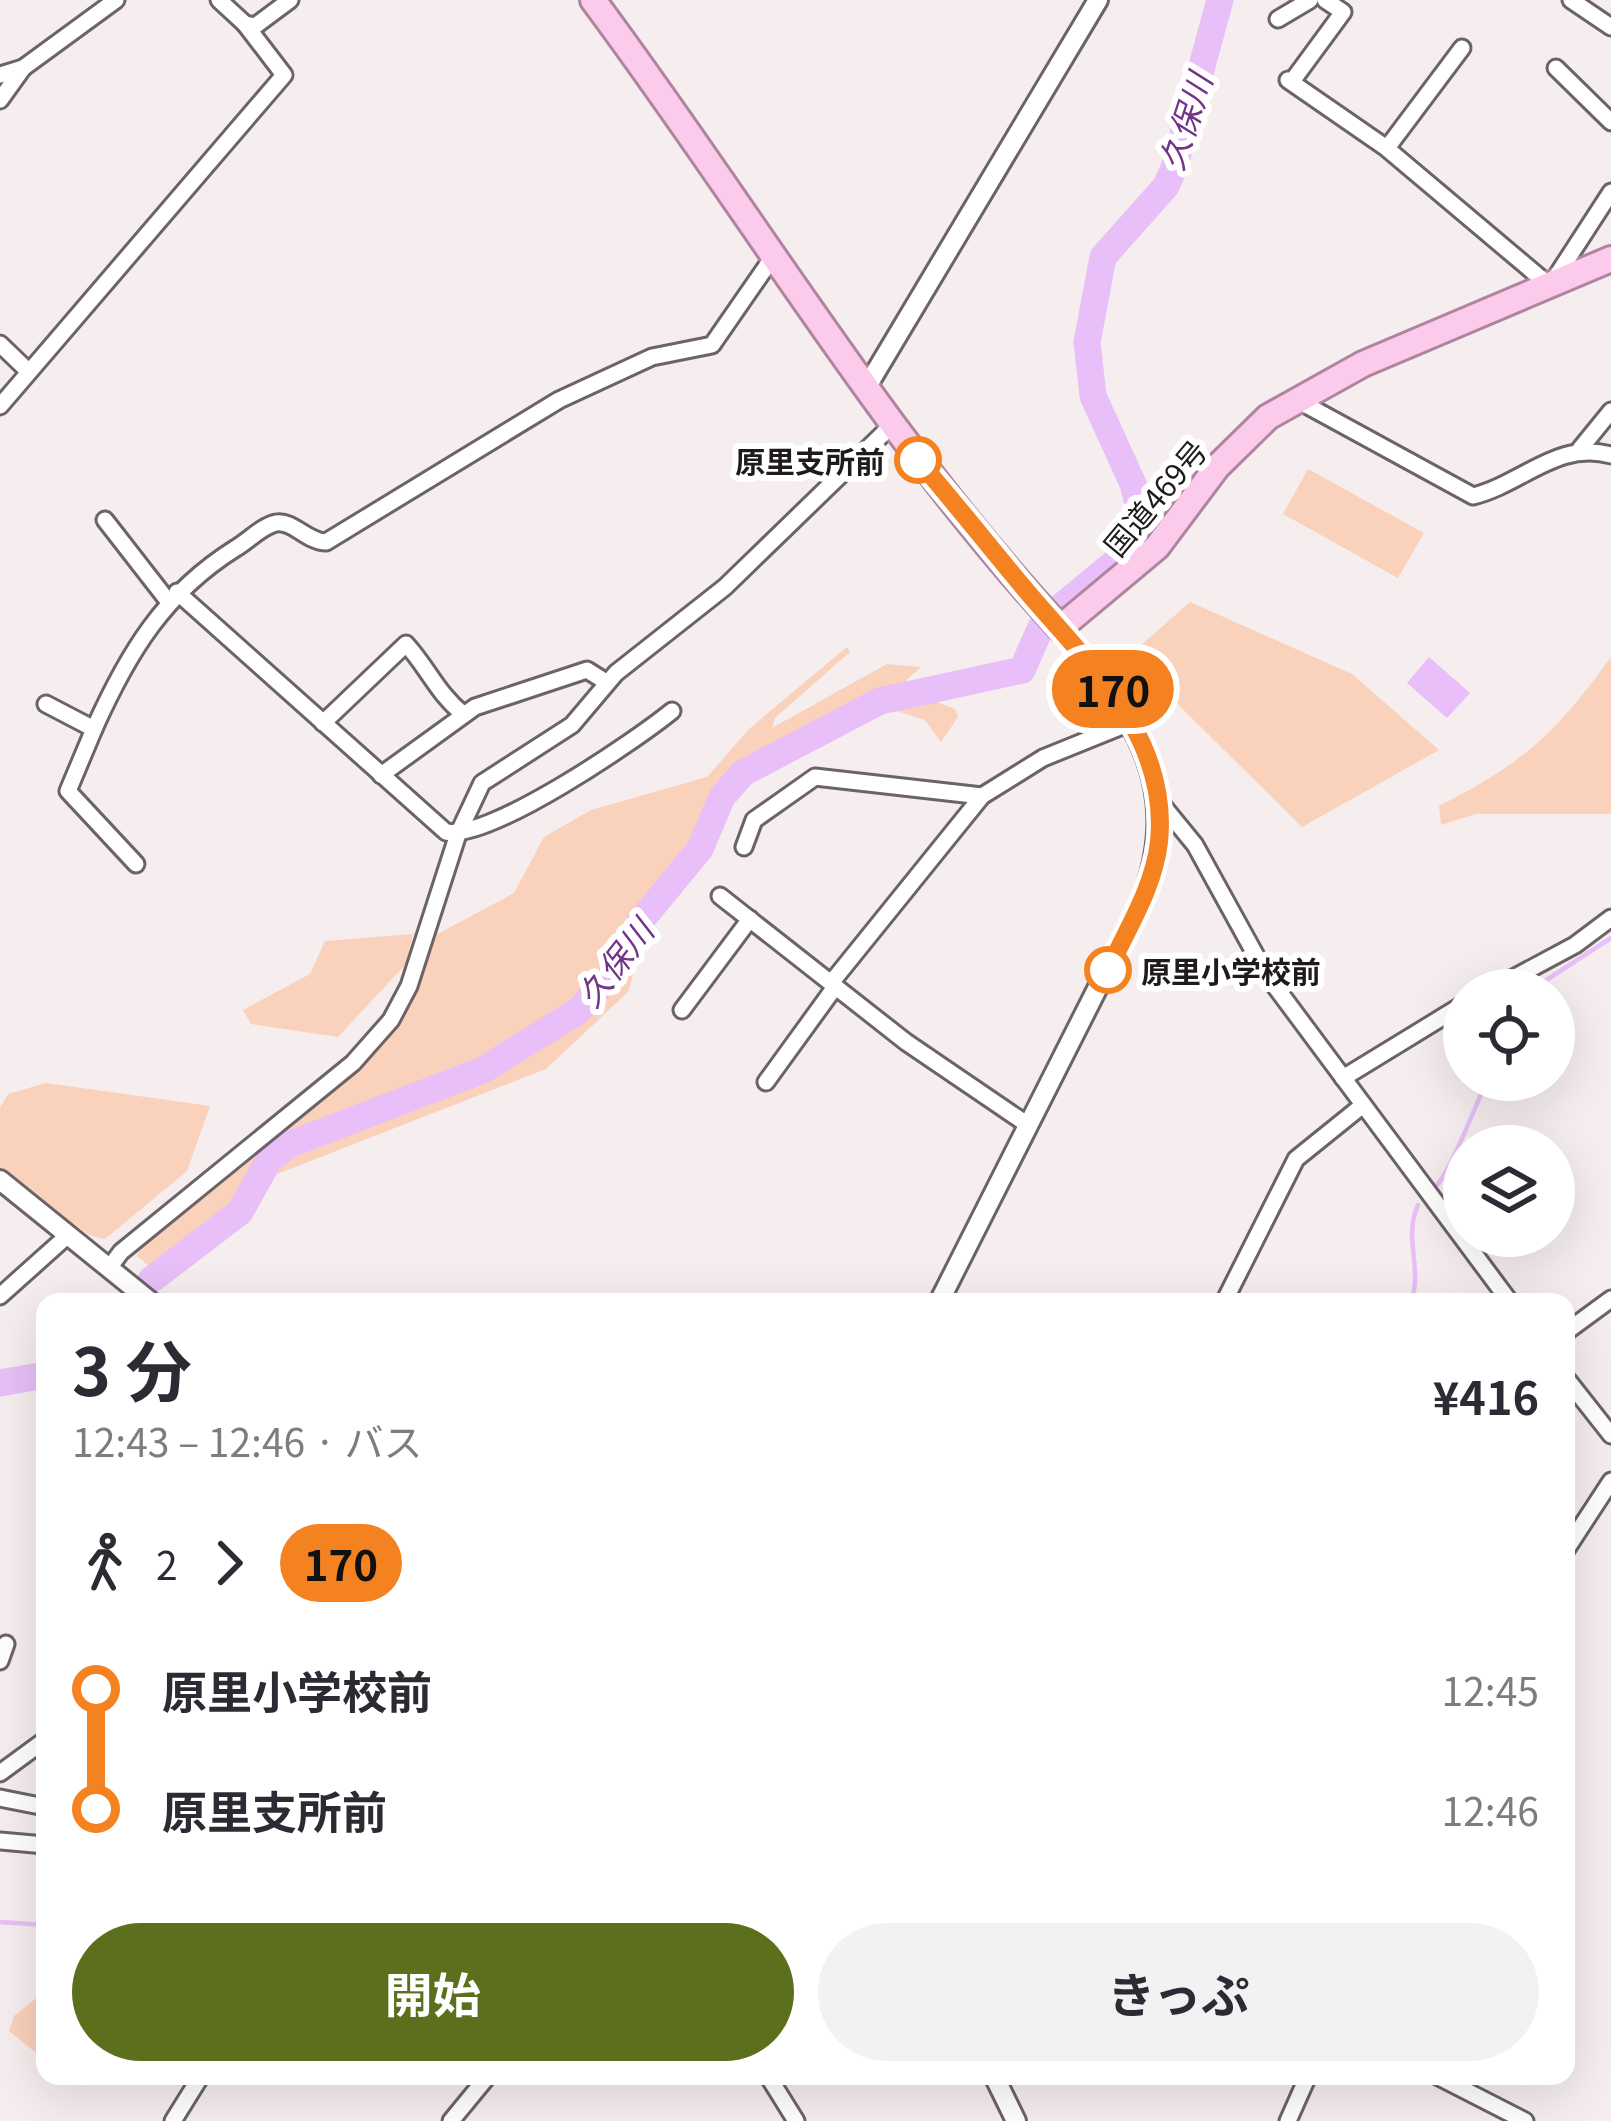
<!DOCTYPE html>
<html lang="ja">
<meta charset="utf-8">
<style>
body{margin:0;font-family:Georgia,"Noto Sans JP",serif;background:#f2f2f3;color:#2b2b33;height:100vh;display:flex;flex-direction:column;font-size:45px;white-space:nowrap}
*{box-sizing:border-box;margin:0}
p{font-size:39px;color:#7c7c81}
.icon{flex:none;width:66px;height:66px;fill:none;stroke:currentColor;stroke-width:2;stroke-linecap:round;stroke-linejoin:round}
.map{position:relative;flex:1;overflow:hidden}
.side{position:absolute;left:36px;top:1293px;width:1539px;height:792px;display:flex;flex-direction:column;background:#fff;border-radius:24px;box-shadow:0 12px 48px #0002}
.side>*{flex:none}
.badge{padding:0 24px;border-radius:39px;font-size:42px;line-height:78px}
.tools{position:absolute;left:1443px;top:969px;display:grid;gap:24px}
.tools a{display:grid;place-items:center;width:132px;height:132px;border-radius:50%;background:#fff;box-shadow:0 12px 48px #0002;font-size:60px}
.map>.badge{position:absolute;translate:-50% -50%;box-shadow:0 0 0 6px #fff}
.legs{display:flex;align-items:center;gap:18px;height:132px;padding:0 36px;font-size:39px}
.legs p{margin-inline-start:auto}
.headline{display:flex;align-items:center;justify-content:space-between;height:204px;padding:0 36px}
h1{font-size:66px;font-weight:700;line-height:90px}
.action{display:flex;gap:24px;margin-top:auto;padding:24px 36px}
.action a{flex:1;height:138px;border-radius:72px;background:#5b6f1d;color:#fff;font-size:48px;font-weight:700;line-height:138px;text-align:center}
.action a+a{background:#f2f2f3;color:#2b2b33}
ul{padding:0 36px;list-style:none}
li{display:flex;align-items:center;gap:42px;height:120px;font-size:45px}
li i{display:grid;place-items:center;width:18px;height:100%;margin:0 15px;background:currentColor}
li i::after{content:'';width:30px;height:30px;margin:-15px;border:9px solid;border-radius:50%;background:#fff}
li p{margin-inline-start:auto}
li:first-child i{background:linear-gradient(#0000 50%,currentColor 0)}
li:last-child i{background:linear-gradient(currentColor 50%,#0000 0)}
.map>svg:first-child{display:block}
</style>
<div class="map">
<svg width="1611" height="2121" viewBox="0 0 1611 2121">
<rect width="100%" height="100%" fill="#f6edee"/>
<g fill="#fad1ba">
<path d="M1308,469L1424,533L1398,578L1283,514Z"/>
<path d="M1190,602L1352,674L1439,750L1302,827L1129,656Z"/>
<path d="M847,647L850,652L775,718L772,728L887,664L921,667L899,687L955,709L958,717L941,742L925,720L866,701L750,760L728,797L711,850L652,912L628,992L546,1069L272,1176L243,1218L165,1279L137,1256L143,1243L359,1068L395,1023L432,937L514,893L544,837L591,810L707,777L749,729Z"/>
<path d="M1611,657V814H1476L1441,825L1439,806C1524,763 1556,733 1611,657Z"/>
<path d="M413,934L406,964L338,1037L251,1024L243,1010L310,974L325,941Z"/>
<path d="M46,1083L210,1106L187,1171L105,1239L91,1236L0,1173V1108L8,1094Z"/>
<path d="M45,1991V2060L9,2031L14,2016Z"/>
</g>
<path fill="#e8bff8" d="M1429,657L1470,693L1447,718L1407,683Z"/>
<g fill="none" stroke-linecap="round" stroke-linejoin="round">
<g stroke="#e8bff8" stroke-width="4.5">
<path d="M1531,990L1611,938"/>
<path d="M1435,1187C1449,1175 1477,1103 1487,1080"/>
<path d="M1411,1302C1423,1268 1403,1238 1418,1205"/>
<path d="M0,1922L45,1925"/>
</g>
<g stroke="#e8bff8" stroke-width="27">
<path d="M1062,606L1136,545L1144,526L1133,484L1093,396L1087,342L1103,257L1166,186L1174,168L1220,0"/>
<path d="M151,1280L240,1212L269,1160L288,1145L483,1070L578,1011L621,964L639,923L700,849L722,797L743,773L880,701L1022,670L1041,627"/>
<path d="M0,1383L45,1375"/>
</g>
<defs>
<g id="minor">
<path d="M219,0L245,24L255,26L290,0"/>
<path d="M1571,0L1611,27"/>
<path d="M1278,19L1310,0"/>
<path d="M1556,68L1611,122"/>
<path d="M0,75L23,68L116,0"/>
<path d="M1288,80L1385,147L1550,286L1611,192"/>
<path d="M1293,80L1343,12L1325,0"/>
<path d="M0,100L23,68"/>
<path d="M1387,148L1462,48"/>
<path d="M0,344L27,370"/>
<path d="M1297,400L1473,496C1522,484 1558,440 1611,455"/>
<path d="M0,406L284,75L245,24"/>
<path d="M1580,449L1611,411"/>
<path d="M105,520L168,601"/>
<path d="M177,592L446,832C490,840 635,741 672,711"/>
<path d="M46,704L94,729C128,653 164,593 236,548C248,541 262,526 276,523C293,520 307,542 326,542L559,400L652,357L712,345L775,254"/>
<path d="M323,723L406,644C428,668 437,693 463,714"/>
<path d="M94,729L68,791L136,864"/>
<path d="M381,775L475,707L587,670L606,682"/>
<path d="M1159,801L1195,845L1266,974L1510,1302"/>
<path d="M744,847L754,820L815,777L982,796L1043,758L1132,722"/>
<path d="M720,896L906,1042L1028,1125"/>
<path d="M831,983L982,796"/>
<path d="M1491,990L1575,945L1611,918"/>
<path d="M682,1010L750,919"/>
<path d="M1343,1078L1464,1004"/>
<path d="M766,1082L835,987"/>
<path d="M109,1268L121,1252L353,1063L391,1020L409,986L458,834L482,783L572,725L616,673L725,587L891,426"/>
<path d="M0,1296L67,1236"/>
<path d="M1224,1302L1296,1159L1363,1105"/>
<path d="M1566,1332L1611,1299"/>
<path d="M1566,1378L1611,1435"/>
<path d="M1566,1550L1611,1481"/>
<path d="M0,1661L6,1644"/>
<path d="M0,1773L45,1740"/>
<path d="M0,1798L45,1807"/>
<path d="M0,1841L45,1845"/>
<path d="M768,2076L796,2121"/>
<path d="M1437,2076L1525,2121"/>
<path d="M173,2121L201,2076"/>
<path d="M451,2121L488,2076"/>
<path d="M1288,2121L1308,2076"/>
</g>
<g id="tertiary">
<path d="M866,388L1098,0"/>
<path d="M0,1180L151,1302"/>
<path d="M939,1302L1141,902C1186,785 1132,715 1060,628"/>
<path d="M994,2076L1016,2121"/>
</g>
<path id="trunk" d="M593,0C749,209 882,436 1060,628L1157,547L1217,467L1268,417L1363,364L1611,259"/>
</defs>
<use href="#minor" stroke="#6b6365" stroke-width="21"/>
<use href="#tertiary" stroke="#6b6365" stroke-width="24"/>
<use href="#trunk" stroke="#af849f" stroke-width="30"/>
<use href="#minor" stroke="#fff" stroke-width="15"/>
<use href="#tertiary" stroke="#fff" stroke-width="18"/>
<use href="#trunk" stroke="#fccaeb" stroke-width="24"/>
</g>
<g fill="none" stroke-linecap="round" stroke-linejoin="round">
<defs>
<path id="line-1" d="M918,460C954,502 989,546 1024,588C1086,662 1170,735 1159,842C1154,887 1127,930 1108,970"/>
</defs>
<use href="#line-1" stroke="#fff" stroke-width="27"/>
<use href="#line-1" stroke="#f58220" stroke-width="18"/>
</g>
<g fill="#fff" stroke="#f58220" stroke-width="6">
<circle cx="918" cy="460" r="21"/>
<circle cx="1108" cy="970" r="21"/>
</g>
<g text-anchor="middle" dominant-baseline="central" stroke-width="12" stroke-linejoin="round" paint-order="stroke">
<g font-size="30" font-weight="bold" fill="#1f1b1c" stroke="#fff" text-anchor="end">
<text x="885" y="460">原里支所前</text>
<text x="1141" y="970" text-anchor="start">原里小学校前</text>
</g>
<g font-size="30" fill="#1f1b1c" stroke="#fff">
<text transform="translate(1154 497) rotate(-50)">国道469号</text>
</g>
<g font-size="33" font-style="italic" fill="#713587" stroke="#fff">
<text transform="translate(1184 121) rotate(-72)">久保川</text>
<text transform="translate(614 962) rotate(-52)">久保川</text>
</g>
</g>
</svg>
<div class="tools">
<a><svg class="icon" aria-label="locate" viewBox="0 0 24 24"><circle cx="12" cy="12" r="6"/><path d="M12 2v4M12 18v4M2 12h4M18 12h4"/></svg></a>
<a><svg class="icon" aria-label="layers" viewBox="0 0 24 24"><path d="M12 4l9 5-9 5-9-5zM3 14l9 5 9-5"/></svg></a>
</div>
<b class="badge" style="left:1113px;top:689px;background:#f58220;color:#111">170</b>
<section class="side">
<div class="headline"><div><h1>3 分</h1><p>12:43 – 12:46 · バス</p></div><b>¥416</b></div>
<div class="legs"><svg class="icon" aria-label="walk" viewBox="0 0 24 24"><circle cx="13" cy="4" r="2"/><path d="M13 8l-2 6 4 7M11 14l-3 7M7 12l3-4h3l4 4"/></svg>2<svg class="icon" aria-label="forward" viewBox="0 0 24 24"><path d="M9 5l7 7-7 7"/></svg><b class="badge" style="background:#f58220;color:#111">170</b></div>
<ul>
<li><i style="color:#f58220"></i><b>原里小学校前</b><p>12:45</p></li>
<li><i style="color:#f58220"></i><b>原里支所前</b><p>12:46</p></li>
</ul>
<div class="action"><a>開始</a><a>きっぷ</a></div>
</section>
</div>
